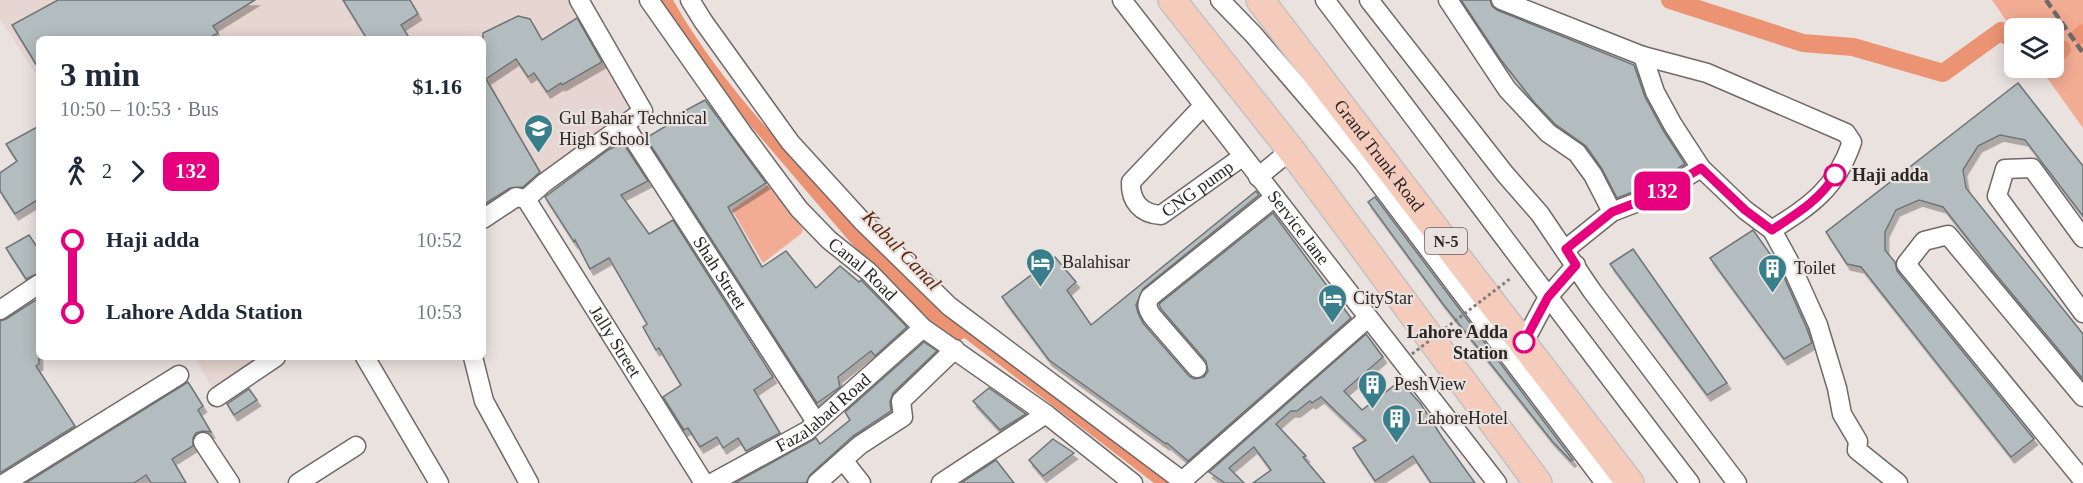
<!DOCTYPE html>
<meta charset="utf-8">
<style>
body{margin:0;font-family:Georgia,serif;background:#f6f6f7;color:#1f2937;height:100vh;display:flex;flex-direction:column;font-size:22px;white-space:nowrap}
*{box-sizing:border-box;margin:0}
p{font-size:20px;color:#747a83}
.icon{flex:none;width:33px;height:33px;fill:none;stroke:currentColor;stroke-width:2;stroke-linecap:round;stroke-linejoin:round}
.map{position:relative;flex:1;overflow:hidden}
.side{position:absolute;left:36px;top:36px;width:450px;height:324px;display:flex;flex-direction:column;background:#fff;border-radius:9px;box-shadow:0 3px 15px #0003}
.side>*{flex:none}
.badge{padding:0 12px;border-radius:9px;font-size:21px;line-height:39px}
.tools{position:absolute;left:2004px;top:18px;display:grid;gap:12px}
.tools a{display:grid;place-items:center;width:60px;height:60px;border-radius:9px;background:#fff;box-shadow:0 3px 15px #0003;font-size:30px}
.map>.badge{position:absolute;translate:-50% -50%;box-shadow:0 0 0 3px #fff}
.legs{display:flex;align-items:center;gap:9px;height:66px;padding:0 24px;font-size:20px}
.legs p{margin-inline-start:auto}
.headline{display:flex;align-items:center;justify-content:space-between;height:102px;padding:0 24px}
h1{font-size:33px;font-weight:700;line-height:45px}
ul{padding:0 24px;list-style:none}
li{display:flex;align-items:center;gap:21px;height:72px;font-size:22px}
li i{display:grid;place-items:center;width:9px;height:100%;margin:0 8px;background:currentColor}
li i::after{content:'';width:15px;height:15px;margin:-8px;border:4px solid;border-radius:50%;background:#fff}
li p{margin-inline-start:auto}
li:first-child i{background:linear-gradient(#0000 50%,currentColor 0)}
li:last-child i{background:linear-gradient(currentColor 50%,#0000 0)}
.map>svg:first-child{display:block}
</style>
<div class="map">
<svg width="2083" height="483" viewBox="0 0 2083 483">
<defs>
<filter id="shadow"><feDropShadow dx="3.5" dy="6" stdDeviation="0" flood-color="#0004"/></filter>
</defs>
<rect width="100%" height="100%" fill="#eae2df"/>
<g fill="#e6d5d0">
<path d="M0,0H579L643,111L538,198L483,231V39H39V79L0,19Z"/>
<path d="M195,357H277L217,397Z"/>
</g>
<g fill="#f2ac93">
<path d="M1992,0H2083V128L2040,68H2054V28H2014V32Z"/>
<path d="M768,185L803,229L802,233L763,263L732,210Z"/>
</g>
<g fill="#eb9373">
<path d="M654,0H673C738,114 840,204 933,296L932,303L919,310L904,305L708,76Z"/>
<path d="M949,311L1178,483H1154L937,317Z"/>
</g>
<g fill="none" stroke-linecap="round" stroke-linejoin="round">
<g stroke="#eb9373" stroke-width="18">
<path d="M1670,0L1803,43L1853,47L1943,73L2001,31L2014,41"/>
<path d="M2081,35L2083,33"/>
<path d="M2054,56L2062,49"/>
<path d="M906,292L957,332"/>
</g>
</g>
<g fill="#b3bcbe" stroke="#6d7577" stroke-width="1.5" filter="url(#shadow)">
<path d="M58,0H255L213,26L218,33L207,39H39V69L12,25Z"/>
<path d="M343,0H410L418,14L401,25L410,39H367Z"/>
<path d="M1461,0H1490L1492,6L1497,10L1634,65L1645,97L1663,130L1685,164L1651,185L1617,198L1602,169L1586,146L1555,124L1534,102L1501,60Z"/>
<path d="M518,16L530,19L542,40L577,18L602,62L562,85L561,83L547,92L534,73L528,77L516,59L486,79L540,172L523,187L510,188L483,205V33Z"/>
<path d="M2018,83L2083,166V216L2025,140L2000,135L1978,146L1963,170L1966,188L2083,334V379L1993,271L1943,207L1919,200L1896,210L1885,232V250L1895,262L1897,271L2034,439L2011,457L1861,267L1847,264L1826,232Z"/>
<path d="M705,100L766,183L728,207L762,267L786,251L816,288L840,266L859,282L861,280L907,327L875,356L871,351L838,377L840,387L817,403L646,138L666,126L664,122Z"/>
<path d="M39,126V199L15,214L0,191V173L17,161L6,144Z"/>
<path d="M623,143L648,181L621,195L649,234L673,220L773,377L754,390L780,433L746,451L738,438L723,448L717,437L700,447L688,428L684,430L663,397L681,385L659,348L656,350L643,327L647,324L609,258L590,269L575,240L574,242L545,197L608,150Z"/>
<path d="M1256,191L1259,195L1143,289L1136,305L1138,313L1143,323L1189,376L1194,379L1204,377L1208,371L1206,361L1161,309L1159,304L1273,213L1351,318L1188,461L1167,443L1166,444L1049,360L1002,297L1055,257L1076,282L1067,290L1091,325Z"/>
<path d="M1375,197L1573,460L1571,461L1552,441L1443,304L1368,202Z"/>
<path d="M1753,230L1780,268L1807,329L1812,343L1784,359L1710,258Z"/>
<path d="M29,235L39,250V273L26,279L6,248Z"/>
<path d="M1633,249L1727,383L1707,395L1610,264Z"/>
<path d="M39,298V364L36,366L75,426L0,473V321L6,319Z"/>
<path d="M1366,334L1383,357L1344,391L1362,410L1400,381L1420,403L1442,437L1475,483H1431L1413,456L1375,481L1353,448L1366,440L1321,397L1312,403L1310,401L1297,411H1291L1276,424L1306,456L1303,457L1325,483H1253L1271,470L1254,447L1229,468L1244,483H1225L1209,472Z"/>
<path d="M924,342L937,351L893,393L890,402L891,411L853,436L810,475L806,483H735L816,438L820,444L850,420L845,412Z"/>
<path d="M188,382L203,406L198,410L211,432L203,431L196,433L193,438V446L172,459L186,483H151L146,475L134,483H26Z"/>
<path d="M989,388L1026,414L1000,430L973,401Z"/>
<path d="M249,389L257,400L234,415L227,404Z"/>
<path d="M1053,439L1074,453L1043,476L1029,460Z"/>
<path d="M996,460L1014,483H961Z"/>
</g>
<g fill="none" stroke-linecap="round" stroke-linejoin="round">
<defs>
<g id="minor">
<path id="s1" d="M649,0L741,131L799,209L829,240L869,272L923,328L1046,414L1133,483"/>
<path d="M690,0L703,21L790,142L862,221L949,306L1185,483"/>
<path id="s2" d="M1122,0L1497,483"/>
<path d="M1220,0L1253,34L1363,162L1605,483"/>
<path d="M1325,0C1447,161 1567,323 1690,483"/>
<path d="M1369,0L1505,174L1540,214L1592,291L1737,483"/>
<path d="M1448,0L1507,89L1548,133L1577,153L1593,175L1612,212"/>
<path d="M1501,0L1643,56L1707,73L1846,133L1852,142C1836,189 1811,205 1772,230"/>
<path d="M1643,56L1655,92L1673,125L1701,168L1745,210L1772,230L1790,263L1818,325L1837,388L1842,414L1858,441L1857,450L1898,483"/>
<path id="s3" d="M1203,106L1131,182C1130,201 1141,214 1161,215L1242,157"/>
<path id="s4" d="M624,124L816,422"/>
<path d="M1258,177L1291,150"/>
<path id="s5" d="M526,199L704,483"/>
<path d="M483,219L516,197L526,199L544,183L643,111L579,0"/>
<path d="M2083,238L2032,168L2005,169L1997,196L2083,313"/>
<path d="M1566,249L1612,212L1656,195L1701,168"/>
<path d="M0,310L39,284"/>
<path d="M1524,342L1548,297L1576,265"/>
<path d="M365,357L439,483"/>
<path d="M473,357L484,401L529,483"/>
<path d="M1197,368L1152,316C1147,308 1146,305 1150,297L1275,197"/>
<path d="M217,397L276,357"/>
<path d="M203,442L230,483"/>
<path d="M843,460L861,483"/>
<path d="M2082,479L1906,264L1924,241L1948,235L2083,397"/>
<path d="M1182,481L1368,318"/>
<path d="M5,483L179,375"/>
<path d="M298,483L356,446"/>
<path id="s6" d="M712,483L807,431L923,328"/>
<path d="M817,483L860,445L903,417L901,401L955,349"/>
<path d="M941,483L1046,414"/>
</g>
<g id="highway">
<path d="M1172,0L1291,150L1538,483"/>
<path id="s7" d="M1260,0L1630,483"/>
</g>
</defs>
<use href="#minor" stroke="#716967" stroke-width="21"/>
<use href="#highway" stroke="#c3c2c2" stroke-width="30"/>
<use href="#minor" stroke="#fff" stroke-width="18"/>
<use href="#highway" stroke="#f5cbbc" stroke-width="27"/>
<path stroke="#6f6a68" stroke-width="4.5" stroke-dasharray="9 4.5" stroke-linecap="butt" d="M2046,0L2083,53"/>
<path stroke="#817c7a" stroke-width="3" stroke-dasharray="3 3" stroke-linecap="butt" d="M1412,354L1511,278"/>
</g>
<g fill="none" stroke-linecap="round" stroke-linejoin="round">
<defs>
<path id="line-1" d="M1524,342L1548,297L1576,265L1566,249L1612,212L1656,195L1701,168L1745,210L1772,230C1796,214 1820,200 1835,175"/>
</defs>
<use href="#line-1" stroke="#fff" stroke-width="14"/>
<use href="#line-1" stroke="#e6007e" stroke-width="9"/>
</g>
<defs>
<symbol id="school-pin" viewBox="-11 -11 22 30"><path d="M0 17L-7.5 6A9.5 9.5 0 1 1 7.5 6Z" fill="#387e8b" stroke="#eae2df"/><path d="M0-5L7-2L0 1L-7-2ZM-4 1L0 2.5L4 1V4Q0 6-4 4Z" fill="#fff"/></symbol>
<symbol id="hotel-pin" viewBox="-11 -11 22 30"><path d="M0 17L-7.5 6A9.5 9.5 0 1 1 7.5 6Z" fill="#387e8b" stroke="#eae2df"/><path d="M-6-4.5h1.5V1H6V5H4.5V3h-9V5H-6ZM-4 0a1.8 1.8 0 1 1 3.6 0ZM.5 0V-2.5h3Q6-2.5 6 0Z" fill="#fff"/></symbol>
<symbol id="building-pin" viewBox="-11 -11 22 30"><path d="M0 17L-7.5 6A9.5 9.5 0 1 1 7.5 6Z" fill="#387e8b" stroke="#eae2df"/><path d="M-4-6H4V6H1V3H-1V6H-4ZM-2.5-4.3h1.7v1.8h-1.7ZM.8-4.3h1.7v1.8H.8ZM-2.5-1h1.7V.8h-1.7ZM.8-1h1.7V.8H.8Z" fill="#fff"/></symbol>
</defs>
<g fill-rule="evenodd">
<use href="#school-pin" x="522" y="112" width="33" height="45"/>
<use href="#hotel-pin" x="1024" y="246" width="33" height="45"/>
<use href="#building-pin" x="1756" y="252" width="33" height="45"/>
<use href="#hotel-pin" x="1316" y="282" width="33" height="45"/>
<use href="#building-pin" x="1356" y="368" width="33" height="45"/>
<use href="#building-pin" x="1380" y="402" width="33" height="45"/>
</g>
<g fill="#fff" stroke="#e6007e" stroke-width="3">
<circle cx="1835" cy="175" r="10"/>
<circle cx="1524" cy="342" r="10"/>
</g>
<g text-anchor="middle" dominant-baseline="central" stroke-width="4.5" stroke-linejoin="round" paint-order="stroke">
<rect fill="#eae2df" stroke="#635e5d" stroke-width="1.5" x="1425" y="228" width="42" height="26" rx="4.5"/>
<g font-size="16" font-weight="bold" fill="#292625">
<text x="1446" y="241">N-5</text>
</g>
<g font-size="18" fill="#292625" stroke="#eae2df" text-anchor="start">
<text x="559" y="118">Gul Bahar Technical<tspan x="559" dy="21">High School</tspan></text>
<text x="1062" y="262">Balahisar</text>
<text x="1794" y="268">Toilet</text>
<text x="1353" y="298">CityStar</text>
<text x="1394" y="384">PeshView</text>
<text x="1417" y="418">LahoreHotel</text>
</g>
<g font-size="18" fill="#292625" stroke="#eae2df">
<text stroke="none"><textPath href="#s7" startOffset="196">Grand Trunk Road</textPath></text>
<text stroke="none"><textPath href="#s3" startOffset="200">CNG pump</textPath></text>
<text stroke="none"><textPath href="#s2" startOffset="288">Service lane</textPath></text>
<text stroke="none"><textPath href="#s1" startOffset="345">Canal Road</textPath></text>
<text stroke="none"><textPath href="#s4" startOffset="177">Shah Street</textPath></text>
<text stroke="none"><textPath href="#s5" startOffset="168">Jally Street</textPath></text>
<text stroke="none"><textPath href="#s6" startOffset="132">Fazalabad Road</textPath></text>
</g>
<g font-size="18" font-weight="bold" fill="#292625" stroke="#eae2df" text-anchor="start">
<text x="1852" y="175">Haji adda</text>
<text x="1508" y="332" text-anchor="end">Lahore Adda<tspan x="1508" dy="21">Station</tspan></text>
</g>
<g font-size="20" font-style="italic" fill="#612914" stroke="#eae2df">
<text transform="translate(902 250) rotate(46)">Kabul Canal</text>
</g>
</g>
</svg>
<div class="tools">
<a><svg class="icon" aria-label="layers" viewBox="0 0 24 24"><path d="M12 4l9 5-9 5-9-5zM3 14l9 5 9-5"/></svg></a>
</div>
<b class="badge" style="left:1662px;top:191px;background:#e6007e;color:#fff">132</b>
<section class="side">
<div class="headline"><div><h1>3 min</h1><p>10:50 – 10:53 · Bus</p></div><b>$1.16</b></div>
<div class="legs"><svg class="icon" aria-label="walk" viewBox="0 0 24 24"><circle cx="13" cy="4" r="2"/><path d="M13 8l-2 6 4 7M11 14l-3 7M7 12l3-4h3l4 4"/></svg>2<svg class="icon" aria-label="forward" viewBox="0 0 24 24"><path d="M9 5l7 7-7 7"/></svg><b class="badge" style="background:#e6007e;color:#fff">132</b></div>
<ul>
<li><i style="color:#e6007e"></i><b>Haji adda</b><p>10:52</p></li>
<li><i style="color:#e6007e"></i><b>Lahore Adda Station</b><p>10:53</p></li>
</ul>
</section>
</div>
